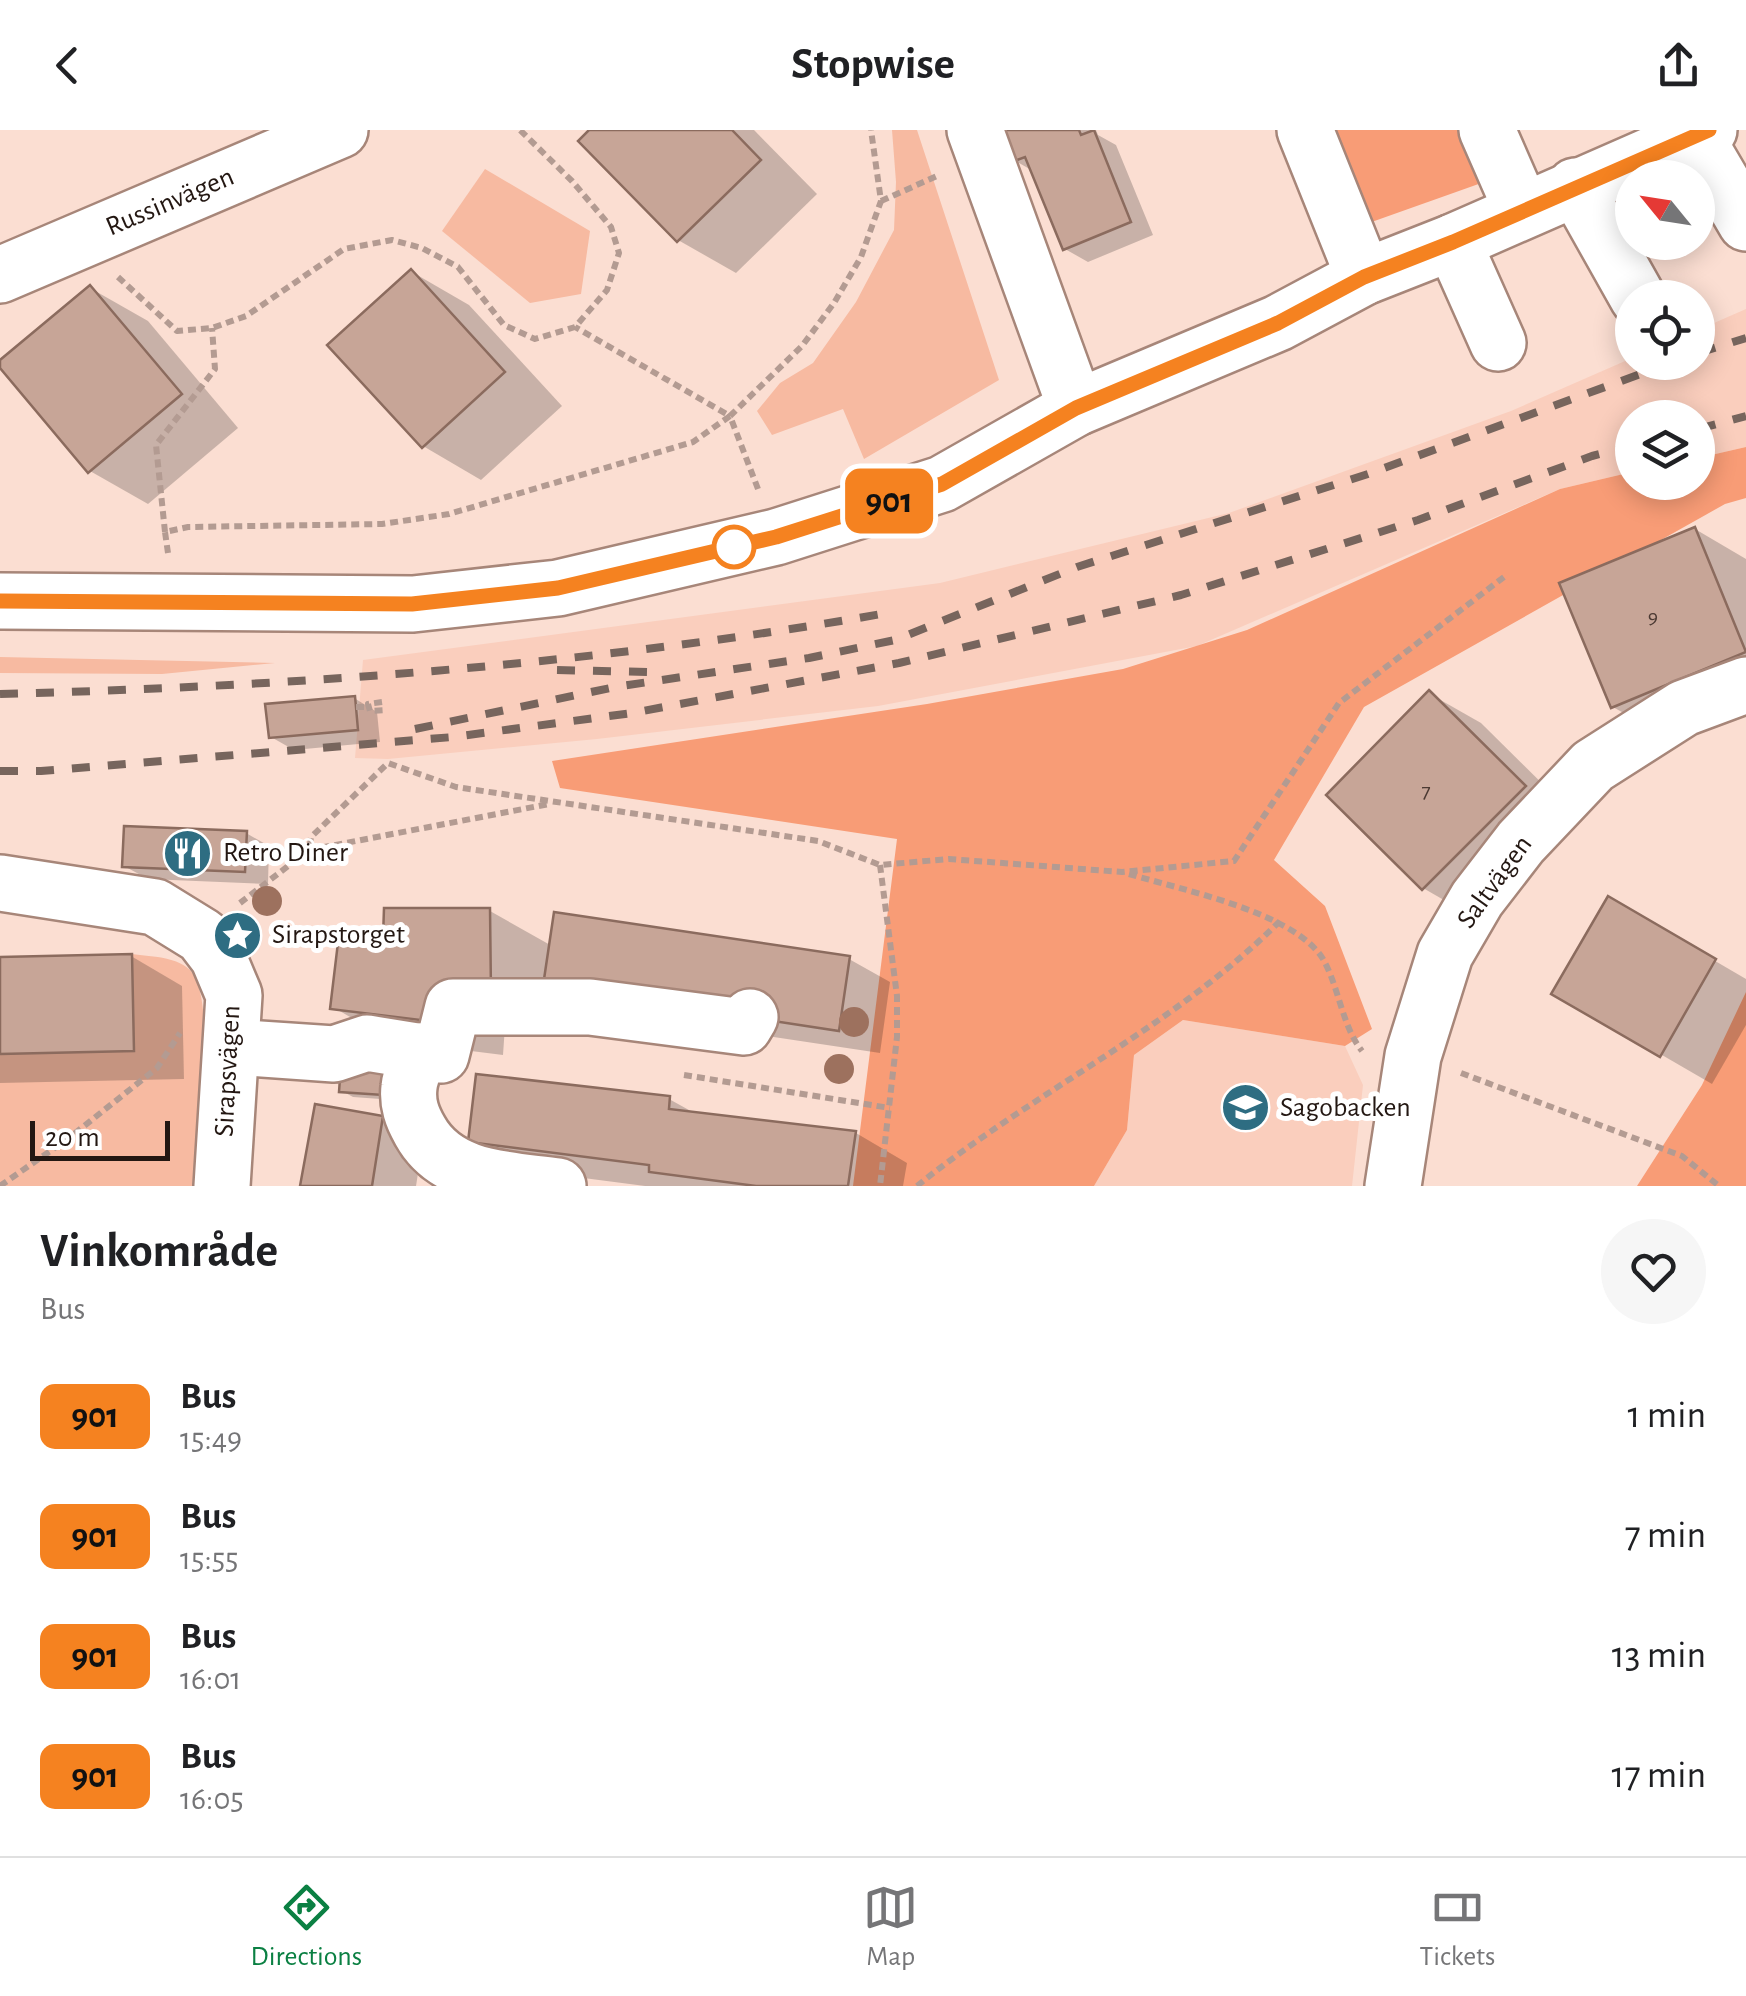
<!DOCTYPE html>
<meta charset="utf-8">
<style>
body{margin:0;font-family:"Alegreya Sans",sans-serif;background:#f6f6f6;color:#202124;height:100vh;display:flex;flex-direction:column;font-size:38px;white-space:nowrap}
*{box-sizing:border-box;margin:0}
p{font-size:32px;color:#757577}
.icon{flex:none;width:55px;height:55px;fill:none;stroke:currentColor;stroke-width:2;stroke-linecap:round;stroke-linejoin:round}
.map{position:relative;height:1056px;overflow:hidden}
.panel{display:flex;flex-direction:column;background:#fff;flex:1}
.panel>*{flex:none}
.badge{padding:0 20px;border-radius:15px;font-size:35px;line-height:65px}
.needle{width:65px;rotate:300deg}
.controls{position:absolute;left:1615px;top:30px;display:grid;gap:20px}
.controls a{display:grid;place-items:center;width:100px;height:100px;border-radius:50%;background:#fff;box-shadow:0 5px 25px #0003;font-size:50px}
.scale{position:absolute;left:30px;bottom:25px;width:140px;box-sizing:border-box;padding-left:10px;border:5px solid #231712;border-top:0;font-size:28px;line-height:35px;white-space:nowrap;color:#231712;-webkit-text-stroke:8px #fff;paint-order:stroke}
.map>.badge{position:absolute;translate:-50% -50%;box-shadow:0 0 0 5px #fff}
.round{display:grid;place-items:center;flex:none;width:105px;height:105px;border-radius:52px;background:#f6f6f6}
.summary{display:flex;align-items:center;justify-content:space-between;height:170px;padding:0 40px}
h1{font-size:48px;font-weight:600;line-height:75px}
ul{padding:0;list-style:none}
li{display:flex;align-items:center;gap:30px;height:120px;padding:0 40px}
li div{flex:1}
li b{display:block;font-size:38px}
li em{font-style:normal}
li .badge{min-width:110px;font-weight:700;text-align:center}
header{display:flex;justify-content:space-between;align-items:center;height:130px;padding:0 40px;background:#fff;font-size:45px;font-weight:600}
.menu{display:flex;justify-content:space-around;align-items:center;height:140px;border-top:2px solid #e0e0e0;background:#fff;font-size:28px;color:#757577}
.menu a{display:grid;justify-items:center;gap:5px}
.menu .active{color:#0b8043}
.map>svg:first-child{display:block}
</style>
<header><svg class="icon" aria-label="back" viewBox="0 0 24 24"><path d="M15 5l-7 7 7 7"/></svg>Stopwise<svg class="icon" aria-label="share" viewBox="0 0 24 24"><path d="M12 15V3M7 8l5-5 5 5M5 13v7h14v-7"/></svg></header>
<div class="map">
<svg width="1746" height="1056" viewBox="0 0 1746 1056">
<rect width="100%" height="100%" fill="#fbded2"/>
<g fill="#facebd">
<path d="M1746,179V317L1698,328V288H1632V342L1560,359L1197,516L878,576L597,609L388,629L355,628L363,530L940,453L1229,383L1511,281L1632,228V232H1698V200Z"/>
<path d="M1183,890L1345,916L1363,955L1352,1056H1094L1127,1000L1134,925Z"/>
</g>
<g fill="#f7baa1">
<path d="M892,0H917L999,250L864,329L843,279L772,305L757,281L780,253L813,233L856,172L894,100L896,52Z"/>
<path d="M485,39L590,101L581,164L530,173L442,101Z"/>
<path d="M0,527L275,533L162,544L0,543Z"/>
<path d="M132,824C152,827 184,826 195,847C214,884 201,1010 199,1056H0V924L133,921Z"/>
</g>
<g fill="#f89c76">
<path d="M1325,0H1465L1487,51L1366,94Z"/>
<path d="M1746,317V368L1725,374L1364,577L1274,730L1325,776L1372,899L1345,916L1183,890L1134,925L1127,1000L1094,1056H853L897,709L560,658L552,631L927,574L1123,539L1247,500L1560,359L1632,342V352H1698V328Z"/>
<path d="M1746,862V1056H1637L1702,955Z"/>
</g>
<g fill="#0003">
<path d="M593,0H754L817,64L736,143L678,110Z"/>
<path d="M1002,0H1096L1098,5L1116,15L1153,105L1088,132L1065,119L1033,41L1014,30Z"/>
<path d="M412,142L469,175L562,276L481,350L423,316Z"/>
<path d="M90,158L148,191L238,298L148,374L90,341L0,234Z"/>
<path d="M1695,399L1746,429V573L1664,606L1613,577Z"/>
<path d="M1430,564L1481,593L1576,687L1475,788L1423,758Z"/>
<path d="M354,568L377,582L380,612L294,620L271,607Z"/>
<path d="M246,703L269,716L268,754L148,749L124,736Z"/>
<path d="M1609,769L1746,849V895L1712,954L1555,863Z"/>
<path d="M490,781L552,816L849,829L890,852L880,923L587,879L505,896L503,925L391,911L333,877L386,810Z"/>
<path d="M131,826L182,856L184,949L0,953V829Z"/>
<path d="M385,940L394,970L353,967L342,961Z"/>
<path d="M669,969L698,985L856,1003L907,1033L903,1056H645L522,1040L471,1010Z"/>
<path d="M382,988L423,1012L416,1056H303Z"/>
</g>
<g fill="#c7a597" stroke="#8b6b5e" stroke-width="2.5">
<path d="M589,0H732L761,30L677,112L578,11Z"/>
<path d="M999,0H1079L1081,5L1094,0L1131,92L1063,120L1025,27L1012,32Z"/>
<path d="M411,139L505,242L422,318L327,215Z"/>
<path d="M90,155L182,264L88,343L0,238V230Z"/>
<path d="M1695,397L1746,522L1611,578L1559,453Z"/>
<path d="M1429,560L1526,656L1422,760L1326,665Z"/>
<path d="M355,566L358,600L269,608L265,574Z"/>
<path d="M124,696L247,701L245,742L122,737Z"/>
<path d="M1608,766L1716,829L1660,927L1551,864Z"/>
<path d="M384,778H490L491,864L445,893L330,879L339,804L383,808Z"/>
<path d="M554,782L850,826L839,901L543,856Z"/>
<path d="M132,824L134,921L0,924V827Z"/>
<path d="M341,934L386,938L383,965L339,962Z"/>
<path d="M476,944L670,966L669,979L856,1001L848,1056H756L649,1042V1035L468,1012Z"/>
<path d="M315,974L383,986L372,1056H300Z"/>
</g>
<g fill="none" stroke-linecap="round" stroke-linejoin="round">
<defs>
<g id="minor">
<path d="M975,0L1076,278"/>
<path d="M1305,0L1364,147"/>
<path d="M1487,0L1522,80"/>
<path d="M1695,6L1746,93"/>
<path d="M1575,56L1638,168"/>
<path d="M1453,112L1498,213"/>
<path d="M0,145L340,0"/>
<path d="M0,471L413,474L558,458L776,407L942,354L1076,278L1278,193L1364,147L1453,112L1709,0"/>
<path d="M0,753L155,777L202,806L218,827L234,865L222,1056"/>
<path d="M232,917L334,924L367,913L441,925L453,877H590L744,897L750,887"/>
<path d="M421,921C417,932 410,945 409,957C407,974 412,987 420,1001C447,1050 509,1049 558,1056"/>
<path d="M1393,1056L1413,926L1445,824L1477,769L1521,712L1593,636L1684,578L1746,555"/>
</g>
</defs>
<use href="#minor" stroke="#a78679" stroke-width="60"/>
<g stroke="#b39b92" stroke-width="6" stroke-dasharray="8 5" stroke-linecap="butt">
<path d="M881,71L937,46"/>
<path d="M118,147L177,201L212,198L246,186L344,119L392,110L422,118L458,137L504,195L535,209L575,197L607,160L619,123L611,97L572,51L520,0"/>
<path d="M758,359L730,286L802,216L834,173L861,127L881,71L871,0"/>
<path d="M165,402L156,315L215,239L212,198"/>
<path d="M168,423L165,402L188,397L382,394L449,384L693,312L730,286L575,197"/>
<path d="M382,572L368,574L370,581L387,580"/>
<path d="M356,577H369"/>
<path d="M309,720L549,674"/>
<path d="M880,735L897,866V907L880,1056"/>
<path d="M1129,744C1182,760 1294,782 1323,829C1339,857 1342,896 1362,921"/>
<path d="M240,773L309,720L311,707L388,633L456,657L818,711L880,735L949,729L1122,742L1234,731L1339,573L1504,447"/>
<path d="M1461,943L1682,1026L1719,1056"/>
<path d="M684,945L890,978"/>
<path d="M0,1056L69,1008L157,938L180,903"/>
<path d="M917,1056C1033,962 1174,897 1280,791"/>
</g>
<use href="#minor" stroke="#fff" stroke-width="55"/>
<g stroke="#77655d" stroke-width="8" stroke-dasharray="18 18" stroke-linecap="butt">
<path d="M1698,223L1746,208"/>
<path d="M1698,299L1746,286"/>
<path d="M557,540L647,542"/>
<path d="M0,564C296,556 595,535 887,483"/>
<path d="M415,599L615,557L809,528L895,510L1077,437L1368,344L1673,232"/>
<path d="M0,641H41L453,607L632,583L899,533L1181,465L1418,390L1592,326L1632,316"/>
</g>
</g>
<g fill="#9d715e">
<circle cx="267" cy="771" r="15"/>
<circle cx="854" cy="892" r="15"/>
<circle cx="839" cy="939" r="15"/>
</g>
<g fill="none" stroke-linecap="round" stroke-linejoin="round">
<defs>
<path id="line" d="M0,471L412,474L558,458L776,407L942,354L1076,278L1278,193L1364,147L1453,112L1709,0"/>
</defs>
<use href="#line" stroke="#fff" stroke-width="22"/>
<use href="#line" stroke="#f58220" stroke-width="15"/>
</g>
<defs>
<symbol id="restaurant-disc" viewBox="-11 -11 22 22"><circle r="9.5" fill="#2e6d82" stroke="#fff"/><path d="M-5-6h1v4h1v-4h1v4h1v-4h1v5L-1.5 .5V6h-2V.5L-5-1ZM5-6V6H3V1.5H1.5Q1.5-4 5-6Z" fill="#fff"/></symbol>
<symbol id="sight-disc" viewBox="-11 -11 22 22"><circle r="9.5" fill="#2e6d82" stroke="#fff"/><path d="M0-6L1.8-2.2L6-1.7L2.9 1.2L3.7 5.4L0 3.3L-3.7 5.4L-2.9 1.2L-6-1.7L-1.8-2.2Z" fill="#fff"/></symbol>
<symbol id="school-disc" viewBox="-11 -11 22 22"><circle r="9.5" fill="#2e6d82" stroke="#fff"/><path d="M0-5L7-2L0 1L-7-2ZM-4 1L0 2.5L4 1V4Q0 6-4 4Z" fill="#fff"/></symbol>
</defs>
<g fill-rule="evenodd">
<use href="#restaurant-disc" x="160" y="696" width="55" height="55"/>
<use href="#sight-disc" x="210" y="778" width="55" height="55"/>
<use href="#school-disc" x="1218" y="950" width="55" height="55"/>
</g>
<circle fill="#fff" stroke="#f58220" stroke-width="5" cx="734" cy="417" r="20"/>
<g text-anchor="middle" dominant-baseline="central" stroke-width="10" stroke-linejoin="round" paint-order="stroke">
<g font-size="22" fill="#4c3a33">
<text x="1653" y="486">9</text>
<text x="1426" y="661">7</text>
</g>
<g font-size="28" fill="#231712" stroke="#fff">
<text transform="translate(170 72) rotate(-23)">Russinvägen</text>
<text transform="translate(1495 752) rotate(-54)">Saltvägen</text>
<text transform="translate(228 941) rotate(-87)">Sirapsvägen</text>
</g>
<g font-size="28" fill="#231712" stroke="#fff" text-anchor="start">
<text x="223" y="723">Retro Diner</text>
<text x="272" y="805">Sirapstorget</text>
<text x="1280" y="978">Sagobacken</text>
</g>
</g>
</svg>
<div class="controls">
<a><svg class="needle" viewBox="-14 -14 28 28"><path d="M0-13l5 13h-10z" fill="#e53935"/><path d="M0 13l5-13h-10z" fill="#757577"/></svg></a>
<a><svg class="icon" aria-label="locate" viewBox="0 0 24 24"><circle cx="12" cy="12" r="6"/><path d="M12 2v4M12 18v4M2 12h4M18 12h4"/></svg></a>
<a><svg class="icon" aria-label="layers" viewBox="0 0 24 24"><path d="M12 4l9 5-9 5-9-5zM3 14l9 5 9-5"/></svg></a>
</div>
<div class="scale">20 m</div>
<b class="badge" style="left:889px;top:371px;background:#f58220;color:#111">901</b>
</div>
<section class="panel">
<div class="summary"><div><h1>Vinkområde</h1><p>Bus</p></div><a class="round"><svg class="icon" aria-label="heart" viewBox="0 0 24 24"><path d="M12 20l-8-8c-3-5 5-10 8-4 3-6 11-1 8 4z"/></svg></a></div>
<ul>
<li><span class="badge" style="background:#f58220;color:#111">901</span><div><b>Bus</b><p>15:49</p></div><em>1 min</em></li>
<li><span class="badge" style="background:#f58220;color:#111">901</span><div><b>Bus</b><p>15:55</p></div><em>7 min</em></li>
<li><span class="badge" style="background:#f58220;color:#111">901</span><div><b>Bus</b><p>16:01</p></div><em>13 min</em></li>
<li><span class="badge" style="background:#f58220;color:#111">901</span><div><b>Bus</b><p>16:05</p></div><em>17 min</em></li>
</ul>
</section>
<nav class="menu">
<a class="active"><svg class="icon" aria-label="directions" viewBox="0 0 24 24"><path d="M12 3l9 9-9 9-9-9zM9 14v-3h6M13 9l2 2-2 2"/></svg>Directions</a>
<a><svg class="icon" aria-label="map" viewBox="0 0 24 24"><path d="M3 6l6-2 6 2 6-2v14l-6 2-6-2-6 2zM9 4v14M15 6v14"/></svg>Map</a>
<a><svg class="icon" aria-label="tickets" viewBox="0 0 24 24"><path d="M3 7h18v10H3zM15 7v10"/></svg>Tickets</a>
</nav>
